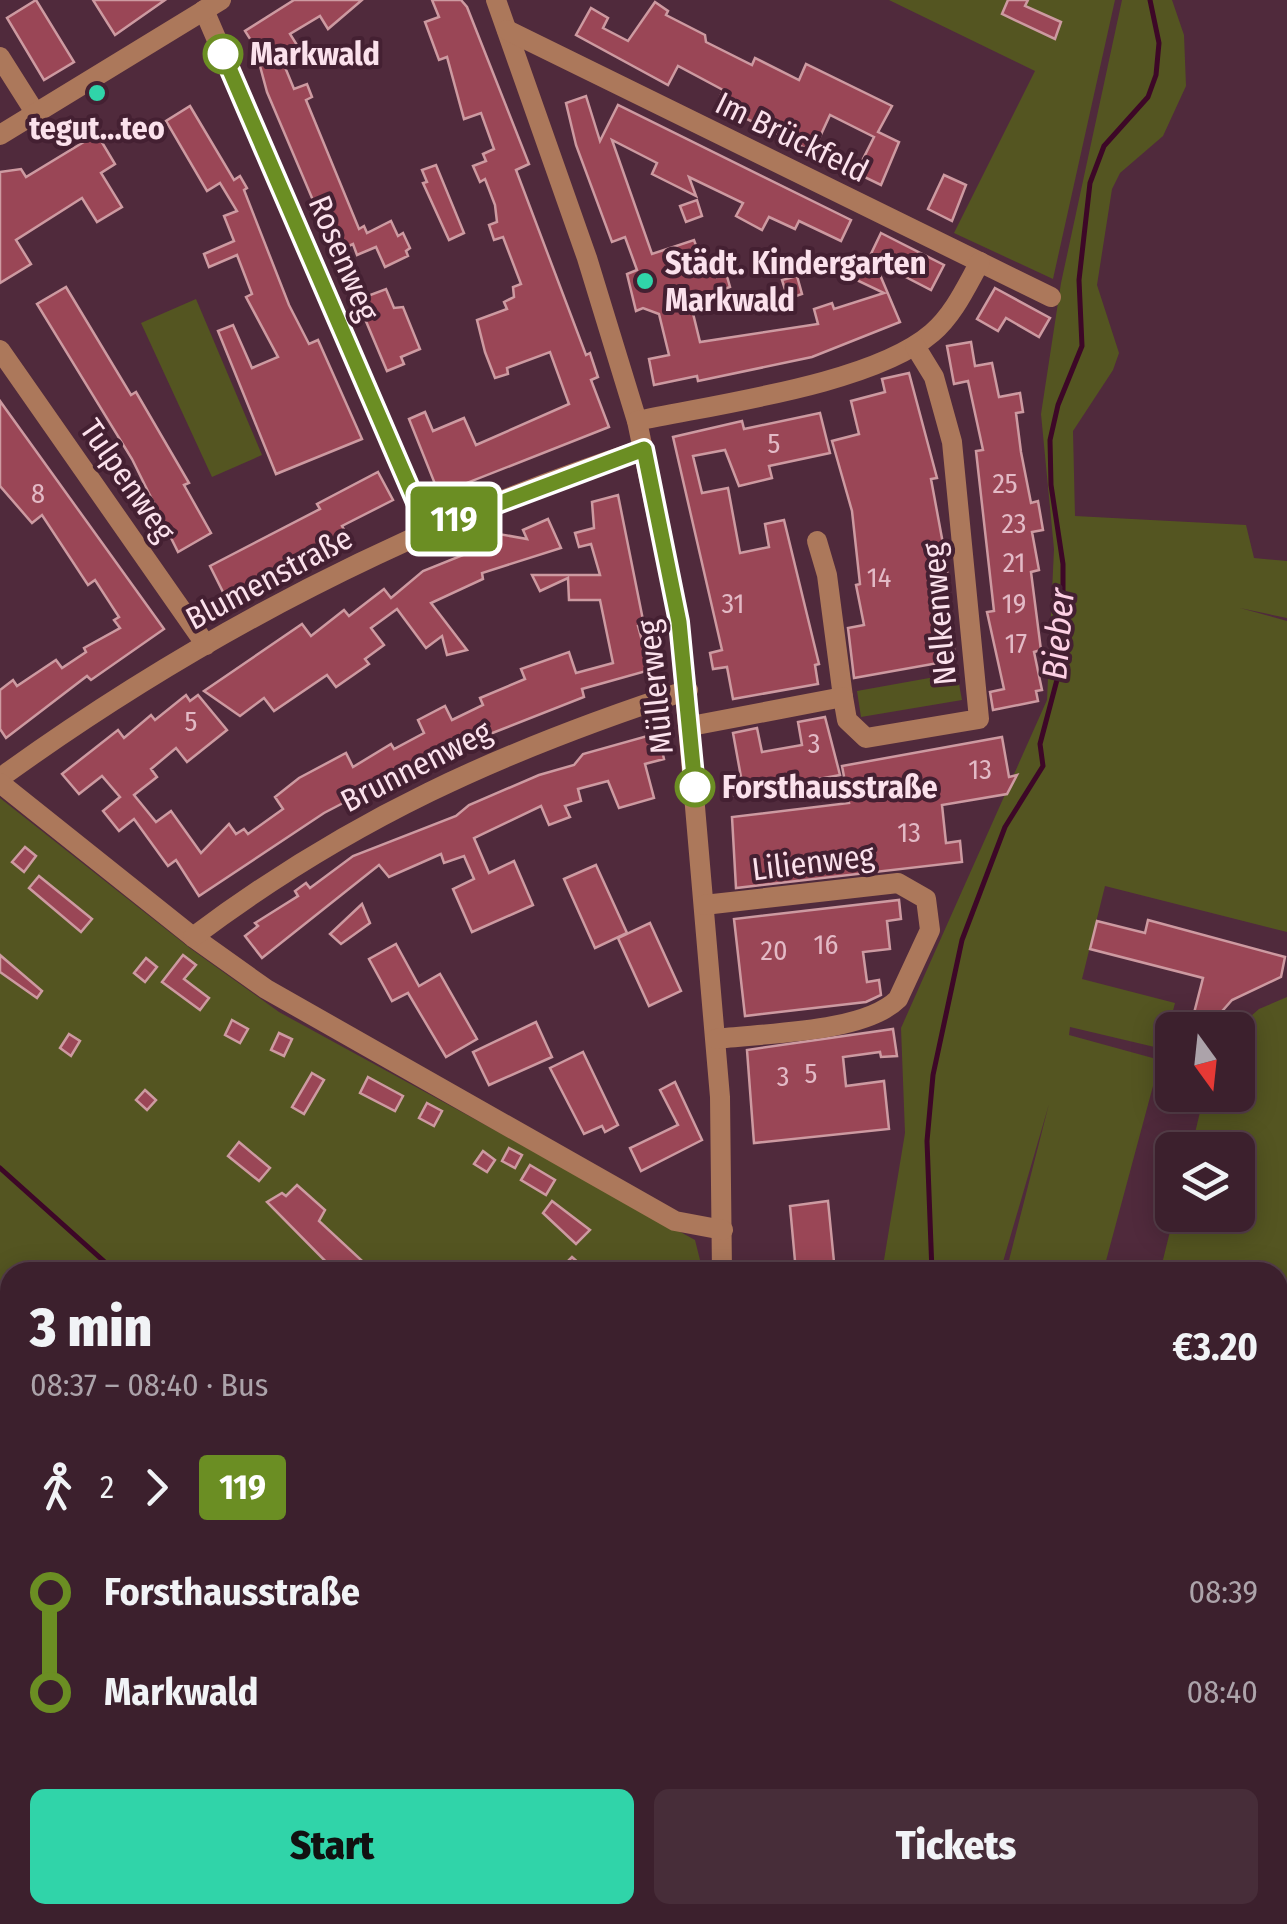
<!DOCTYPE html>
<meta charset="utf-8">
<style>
body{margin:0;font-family:"Fira Sans Condensed",sans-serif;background:#472d39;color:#f1f3f6;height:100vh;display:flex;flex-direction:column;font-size:38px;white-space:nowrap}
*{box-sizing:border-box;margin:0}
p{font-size:32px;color:#aca3aa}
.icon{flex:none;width:55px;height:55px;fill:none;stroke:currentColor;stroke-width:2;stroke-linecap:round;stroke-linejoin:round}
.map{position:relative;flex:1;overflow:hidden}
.details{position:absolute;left:0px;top:1262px;width:1288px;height:662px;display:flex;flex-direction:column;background:#3c202d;border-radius:30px 30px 0 0;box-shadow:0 5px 25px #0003,0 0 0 2px #553e49}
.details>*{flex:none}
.badge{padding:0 20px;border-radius:8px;font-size:35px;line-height:65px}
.needle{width:65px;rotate:165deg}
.controls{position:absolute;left:1155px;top:1012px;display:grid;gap:20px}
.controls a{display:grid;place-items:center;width:100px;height:100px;border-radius:15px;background:#3c202d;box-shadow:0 5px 25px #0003,0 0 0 2px #553e49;font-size:50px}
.map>.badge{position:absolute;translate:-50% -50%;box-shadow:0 0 0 5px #fff}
.legs{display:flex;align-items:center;gap:15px;height:110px;padding:0 30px;font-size:32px}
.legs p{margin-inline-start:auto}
.summary{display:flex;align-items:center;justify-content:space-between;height:170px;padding:0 30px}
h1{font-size:55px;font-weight:800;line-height:75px}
.button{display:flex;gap:20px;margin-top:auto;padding:20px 30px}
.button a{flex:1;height:115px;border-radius:15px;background:#30d4a9;color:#111;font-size:40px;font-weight:800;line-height:115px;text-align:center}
.button a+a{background:#472d39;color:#f1f3f6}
ul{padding:0 30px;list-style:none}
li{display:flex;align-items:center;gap:35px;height:100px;font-size:38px}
li i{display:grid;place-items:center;width:15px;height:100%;margin:0 12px;background:currentColor}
li i::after{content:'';width:25px;height:25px;margin:-12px;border:8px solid;border-radius:50%;background:#3c202d}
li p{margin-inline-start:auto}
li:first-child i{background:linear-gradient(#0000 50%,currentColor 0)}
li:last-child i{background:linear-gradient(currentColor 50%,#0000 0)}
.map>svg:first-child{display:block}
</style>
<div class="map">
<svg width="1287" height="1924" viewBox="0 0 1287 1924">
<rect width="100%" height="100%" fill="#502a3c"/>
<g fill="#545521">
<path d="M889,0H1115L1053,279L954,233L1035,71Z"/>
<path d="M1122,0H1172L1184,35L1186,86L1163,136L1120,173L1112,189L1097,285L1119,353L1113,370L1073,431L1075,516L1246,525L1254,558L1287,561V618L1240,608L1287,621V932L1105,886L1082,979L1175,1003L1163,1049L1070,1027L1069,1035L1160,1060L1103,1272H1006L1049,1104L1000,1272H882L905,1133L901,1028L1047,700L1054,549L1041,414L1061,283Z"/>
<path d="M196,299L262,455L212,477L141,323Z"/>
<path d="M957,673L962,700L861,717L857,691Z"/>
<path d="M0,798L191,949L279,1012L695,1240L703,1272H10V1574L0,1565Z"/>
<path d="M1287,997V1434L1278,1435V1272H1160L1174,1215H1238V1150H1191L1204,1095H1238L1235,1030L1259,1009Z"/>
<path d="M1278,1475L1287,1477V1574L1278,1610Z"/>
<path d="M1278,1785L1287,1787V1924H1031L990,1915H1278Z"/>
<path d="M132,1915H277V1924H122Z"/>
<path d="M612,1915H761L771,1924H622Z"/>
<path d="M775,1915H910L952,1924H781Z"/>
</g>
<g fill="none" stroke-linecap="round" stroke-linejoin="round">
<g stroke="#3d0727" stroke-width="5">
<path d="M0,1168L116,1272"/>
<path d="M932,1272L927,1141L933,1075L962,940L1005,827L1043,766L1040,744L1063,657V564L1051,485L1050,440L1058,405L1082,346L1079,280L1090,183L1104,146L1148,97L1156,75L1159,43L1150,0"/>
<path d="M797,1915L807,1924"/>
</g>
</g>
<g fill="#9a4656" stroke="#cd9aa1" stroke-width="2.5">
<path d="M36,0L74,62L44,80L7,18Z"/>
<path d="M93,0H165L115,35Z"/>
<path d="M294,0H362L328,29L320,16L290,34L297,45L280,55L294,89L307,84L312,97L306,100L359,229L364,226L367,233L391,221L398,236L403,233L410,248L406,251L408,256L385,267L376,247L357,255L353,244L340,250L334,236L329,238L267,92L260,66L266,64L245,31Z"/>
<path d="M432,0H461L467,7L529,164L516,170L586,355L590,353L598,377L591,380L609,427L439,494L409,419L425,412L433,431L464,418L476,445L569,404L550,352L507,368L508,374L495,378L485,352L477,320L507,309L504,302L514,297L513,287L521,284L503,237L494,240L489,225L497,222L495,205L485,179L480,182L473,166L486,161L483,154L494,149L481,113L464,119L447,57L439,60L425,22L439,17Z"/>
<path d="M1008,0H1028L1025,6L1061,22L1055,39L1002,14Z"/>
<path d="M655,2L668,11L666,15L705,35L706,42L752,65L755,58L799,80L806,64L892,106L878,132L899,142L881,185L856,173L874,137L830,115L813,152L717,104L723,90L678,66L668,85L576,35L591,8L608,18L603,28L628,41Z"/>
<path d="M586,96L600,141L618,105L851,220L841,241L799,221L795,229L769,217L762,230L736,216L743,203L689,177L696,196L652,174L657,163L612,140L652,254L694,240L703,265L712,262L717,277L726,273L730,287L690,301L700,342L818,324L814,309L832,303L834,309L884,293L846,275L857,254L875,263L900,322L812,357L698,381L697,376L654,385L649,359L669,355L659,314L643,308L636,311L627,274L637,270L625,237L612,242L576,145L566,103Z"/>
<path d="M190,106L234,180L240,176L247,188L244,190L289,305L309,344L318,340L362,439L276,474L218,331L233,325L252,368L278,357L246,297L252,294L237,255L209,267L204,254L234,241L224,216L237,211L220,183L207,191L166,121Z"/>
<path d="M97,134L115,164L101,173L122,207L97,222L82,198L16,240L31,264L0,283V172L21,169L26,177Z"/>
<path d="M436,165L464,233L449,240L423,183L427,182L422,170Z"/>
<path d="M944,175L966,185L952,221L928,209Z"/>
<path d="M697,200L702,216L686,222L680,206Z"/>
<path d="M881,233L944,265L931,290L869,258Z"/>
<path d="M797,276L802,294L788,299L782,280Z"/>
<path d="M66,287L131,395L136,392L189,483L184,485L211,533L178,552L132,459L37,304Z"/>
<path d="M995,288L1050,318L1039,337L1006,318L998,331L977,319Z"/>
<path d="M386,289L394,308L403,307L420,349L401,357L404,364L387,371L357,300Z"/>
<path d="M971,342L975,366L992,363L999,397L1020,393L1023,412L1016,413L1021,452L1031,503L1038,501L1043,530L1032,532L1039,570L1031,572L1041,650L1034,652L1042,690L1036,691L1038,701L993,710L990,692L1004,689L987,612L994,611L976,451L983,450L968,381L954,384L947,346Z"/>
<path d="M909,373L937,478L931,479L946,560L955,660L854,678L848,628L864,625L856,585L860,584L852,511L832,441L859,434L851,401L885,392L882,379Z"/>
<path d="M0,401L164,629L91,680L87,676L6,738L0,729V690L13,680L17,686L56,660L62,668L86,652L84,648L120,628L114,620L119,617L95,580L88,585L42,515L32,523L0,486Z"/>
<path d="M820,413L830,453L769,466L772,478L739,486L725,450L693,456L702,493L728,488L740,553L769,547L765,524L784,520L819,664L815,665L818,684L733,699L727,667L713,669L710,653L722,650L673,437L742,421L744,429Z"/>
<path d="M378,472L393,500L342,526L346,533L225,596L210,566L320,509L317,504Z"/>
<path d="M618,495L644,625L638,626L650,670L582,689L584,697L444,752L391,778L324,813L199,896L176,860L168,866L134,819L119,831L103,811L120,797L102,776L79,794L62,774L118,730L124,738L151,715L155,720L186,695L190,701L198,695L227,730L187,762L176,748L151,769L157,777L134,795L156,822L171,811L201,853L229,824L236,834L244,829L248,834L283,809L275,797L299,778L346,753L353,767L391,744L394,749L424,733L418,720L445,706L452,720L483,705L480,698L525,679L521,669L569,652L576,673L613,663L600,600H569L568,578L540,591L532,575H600L591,544L579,547L575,533L594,528L592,502Z"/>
<path d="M548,519L561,548L482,573L483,579L431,603L467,650L447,655L442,636L426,648L397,609L371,628L384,645L365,659L369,664L336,687L327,675L274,711L264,698L240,716L204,691L302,624L311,636L344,610L349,616L384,589L391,598L423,571L493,543L499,534L527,539L523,530Z"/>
<path d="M825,717L840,775L730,796L726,780L741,777L733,733L757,728L762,752L802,745L798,722Z"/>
<path d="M658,733L664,759L645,764L654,798L619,808L608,781L578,789L581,801L565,806L570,817L549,825L541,806L474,838L489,873L514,861L533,905L472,932L453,889L474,879L464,856L444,863L441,854L389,877L379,865L262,958L245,936L258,926L255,923L298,896L295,891L306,883L310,888L353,856L456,816L469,805L539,775L574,765L583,754Z"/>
<path d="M1002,737L1009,777L1017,775L1007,794L942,805L946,843L960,841L962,862L736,888L732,817L849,803L842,766Z"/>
<path d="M25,847L36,856L24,872L12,862Z"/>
<path d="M596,865L627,933L595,948L564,879Z"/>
<path d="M39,876L92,919L81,932L29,888Z"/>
<path d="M899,900L901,919L887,921L890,949L863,952L867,982L879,980L881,995L866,1002L745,1016L734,919Z"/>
<path d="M362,904L370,923L341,944L330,934Z"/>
<path d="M1148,920L1285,957L1281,977L1232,1000L1209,1026L1192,1021L1203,978L1090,949L1097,921L1145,933Z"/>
<path d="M650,923L681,991L649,1006L618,938Z"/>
<path d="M396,944L419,986L440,974L477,1039L446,1057L408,993L392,1001L369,959Z"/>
<path d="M0,955L42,991L37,998L0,972Z"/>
<path d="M183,955L196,965L184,979L209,998L200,1010L162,982Z"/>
<path d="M146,958L157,967L145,982L134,973Z"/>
<path d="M232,1020L248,1029L240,1043L225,1035Z"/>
<path d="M536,1022L552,1057L489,1085L473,1052Z"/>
<path d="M893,1029L897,1056L881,1057L880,1052L843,1057L846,1086L884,1081L889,1129L754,1143L747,1050Z"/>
<path d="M279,1033L292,1039L284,1056L271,1050Z"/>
<path d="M69,1034L80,1041L71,1056L60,1048Z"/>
<path d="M583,1052L618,1125L605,1132L602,1126L584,1134L550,1068Z"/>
<path d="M312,1073L324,1080L304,1114L292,1107Z"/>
<path d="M368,1077L403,1096L395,1111L360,1093Z"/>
<path d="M675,1082L702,1140L641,1171L630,1148L678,1125L660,1090Z"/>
<path d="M145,1090L156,1100L147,1110L136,1100Z"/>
<path d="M427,1103L442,1111L434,1126L419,1118Z"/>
<path d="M239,1142L270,1168L259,1181L228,1156Z"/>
<path d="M509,1148L522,1155L515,1168L502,1161Z"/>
<path d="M483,1151L495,1160L487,1172L474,1164Z"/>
<path d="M530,1165L555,1180L546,1195L521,1180Z"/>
<path d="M297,1185L325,1210L319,1221L374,1272H336L267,1202L282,1193L286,1196Z"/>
<path d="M552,1201L590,1230L576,1244L543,1213Z"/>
<path d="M828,1201L835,1272H796L790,1206Z"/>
<path d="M572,1257L589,1272H557Z"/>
<path d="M0,1894L10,1907V1915H17L23,1924H0Z"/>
</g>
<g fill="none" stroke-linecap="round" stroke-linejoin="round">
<g stroke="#ac785b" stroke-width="20">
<path d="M496,0L587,258L637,421L679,621L720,1097L722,1272"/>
<path d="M204,10L428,530"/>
<path d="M507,30L1051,297"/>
<path d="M0,57L36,114"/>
<path d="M0,135L221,0"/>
<path d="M0,350L206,645"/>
<path d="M637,421C716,404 873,384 932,333C954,314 966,287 980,262"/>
<path d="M817,541L827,575L843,697"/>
<path d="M691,726L843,697L847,720L866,738L979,719L952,442L934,377L915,346"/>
<path d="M0,778C196,636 413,524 644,449"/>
<path d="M0,783L193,937L266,989L675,1221L723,1230"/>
<path d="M704,905L898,883L926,899L930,930L898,999C864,1033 764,1033 716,1039"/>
<path d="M193,937C350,819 501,751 688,690"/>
<path d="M425,1915L437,1924"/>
<path d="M561,1924L567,1915"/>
</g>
</g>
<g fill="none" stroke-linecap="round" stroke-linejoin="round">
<defs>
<path id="line-1" d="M223,54L428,530L644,449L679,622L695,787"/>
</defs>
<use href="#line-1" stroke="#fff" stroke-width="22"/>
<use href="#line-1" stroke="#6b8e23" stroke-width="15"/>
</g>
<g fill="#fff" stroke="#6b8e23" stroke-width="5">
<circle cx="223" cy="54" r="18"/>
<circle cx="695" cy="787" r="18"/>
</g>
<g fill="#30d4a9" stroke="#442032" stroke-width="4">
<circle cx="97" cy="93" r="10"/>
<circle cx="645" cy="281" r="10"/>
</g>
<g text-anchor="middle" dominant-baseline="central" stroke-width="8" stroke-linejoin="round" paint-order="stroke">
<g font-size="28" fill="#e3bac6">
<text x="774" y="443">5</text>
<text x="1005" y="483">25</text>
<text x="38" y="493">8</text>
<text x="1014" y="523">23</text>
<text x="1014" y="562">21</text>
<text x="879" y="577">14</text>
<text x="733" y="603">31</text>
<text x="1014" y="603">19</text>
<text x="1016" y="643">17</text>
<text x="191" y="721">5</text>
<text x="814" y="743">3</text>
<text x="980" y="769">13</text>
<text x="909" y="832">13</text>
<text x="826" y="944">16</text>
<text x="774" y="950">20</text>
<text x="811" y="1073">5</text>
<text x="783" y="1076">3</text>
</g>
<g font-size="32" font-weight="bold" fill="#fbe1ec" stroke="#442032" text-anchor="start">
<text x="250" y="54">Markwald</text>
<text x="722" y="787">Forsthausstraße</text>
</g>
<g font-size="32" font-weight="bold" fill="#fbe1ec" stroke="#442032">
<text x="97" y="128">tegut...teo</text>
<text x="665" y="263" text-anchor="start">Städt. Kindergarten<tspan x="665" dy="37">Markwald</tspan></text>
</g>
<g font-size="32" fill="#fbe1ec" stroke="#442032">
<text transform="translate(792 137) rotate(26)">Im Brückfeld</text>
<text transform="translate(344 258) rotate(67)">Rosenweg</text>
<text transform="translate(128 480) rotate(55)">Tulpenweg</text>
<text transform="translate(269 578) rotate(-28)">Blumenstraße</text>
<text transform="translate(939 614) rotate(-95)">Nelkenweg</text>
<text transform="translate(655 687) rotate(-96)">Müllerweg</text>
<text transform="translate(416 766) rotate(-27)">Brunnenweg</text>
<text transform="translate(813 862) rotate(-7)">Lilienweg</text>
</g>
<g font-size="35" font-style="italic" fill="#fdd0e4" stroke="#442032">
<text transform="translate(1058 634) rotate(-85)">Bieber</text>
</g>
</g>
</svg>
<div class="controls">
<a><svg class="needle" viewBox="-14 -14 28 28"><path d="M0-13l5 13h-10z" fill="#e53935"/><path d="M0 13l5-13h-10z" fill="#aca3aa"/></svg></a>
<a><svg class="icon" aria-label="layers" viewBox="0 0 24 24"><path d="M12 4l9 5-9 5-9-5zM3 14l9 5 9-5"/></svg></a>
</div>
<b class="badge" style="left:454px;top:519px;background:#6b8e23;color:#fff">119</b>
<section class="details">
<div class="summary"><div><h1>3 min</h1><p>08:37 – 08:40 · Bus</p></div><b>€3.20</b></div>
<div class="legs"><svg class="icon" aria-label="walk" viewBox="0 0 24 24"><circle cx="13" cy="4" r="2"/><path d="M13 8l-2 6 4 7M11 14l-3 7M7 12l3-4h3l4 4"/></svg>2<svg class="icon" aria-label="forward" viewBox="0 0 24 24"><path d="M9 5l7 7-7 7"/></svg><b class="badge" style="background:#6b8e23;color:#fff">119</b></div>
<ul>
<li><i style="color:#6b8e23"></i><b>Forsthausstraße</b><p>08:39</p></li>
<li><i style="color:#6b8e23"></i><b>Markwald</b><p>08:40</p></li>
</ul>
<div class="button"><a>Start</a><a>Tickets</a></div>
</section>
</div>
